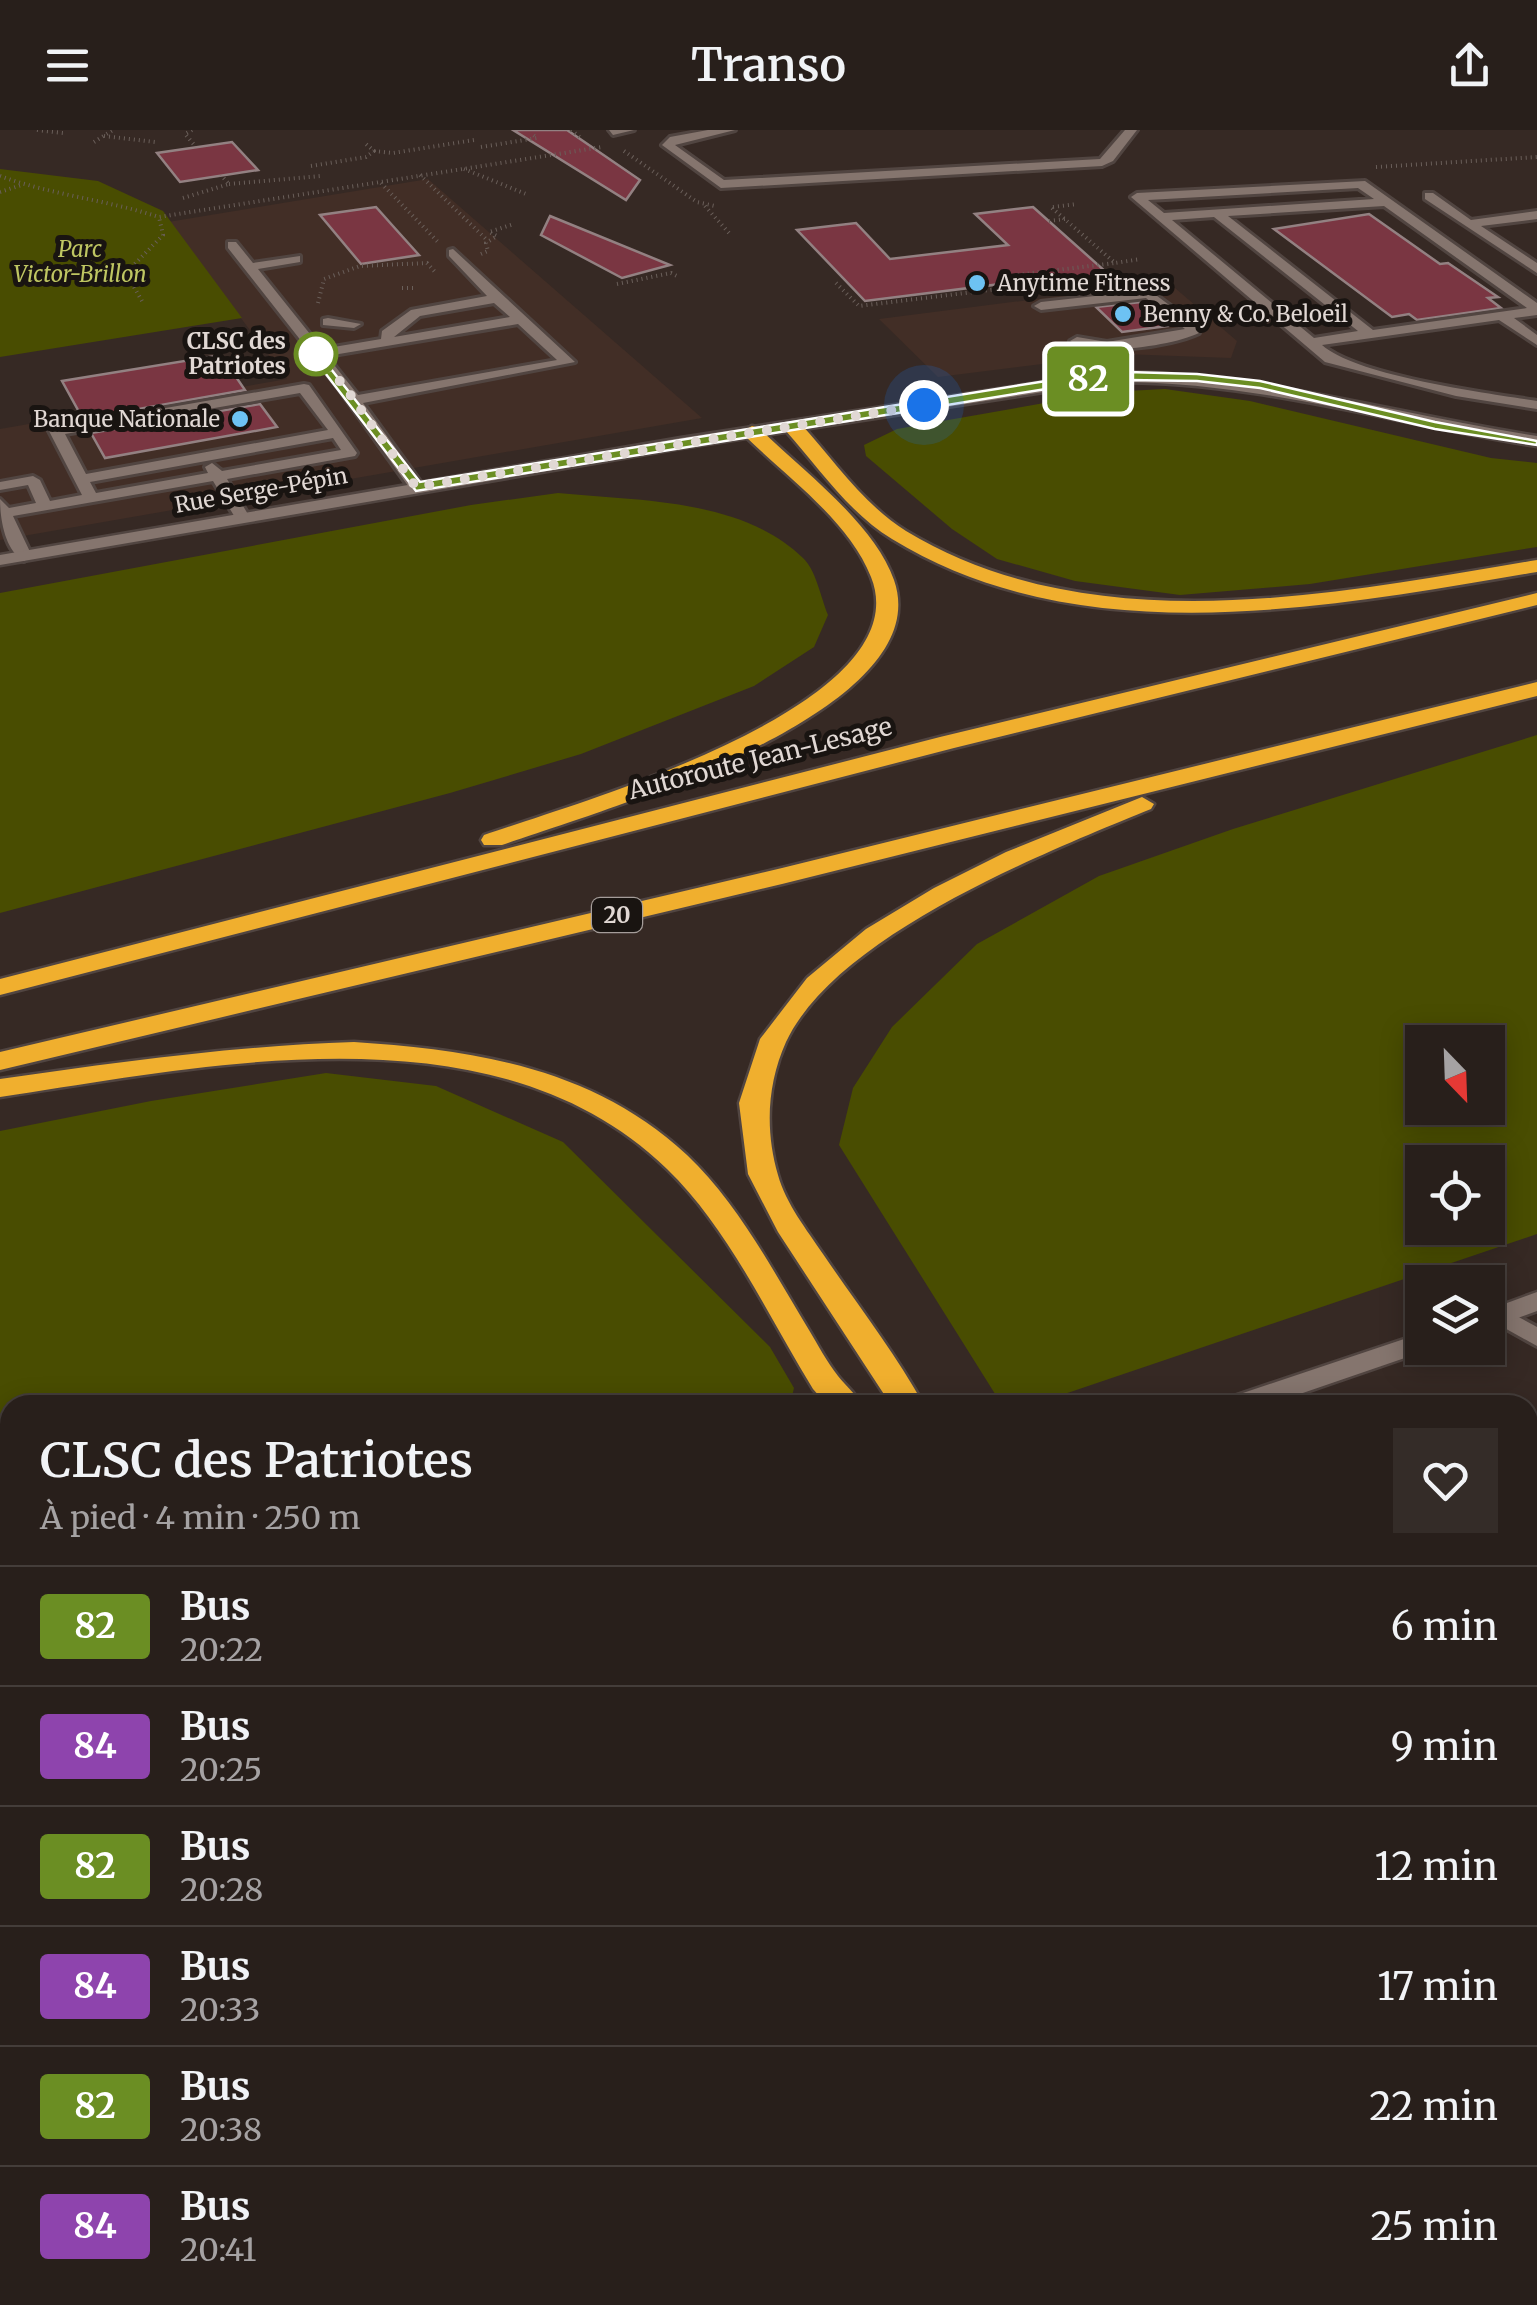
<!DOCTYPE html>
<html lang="fr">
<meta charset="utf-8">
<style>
body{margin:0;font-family:Merriweather,serif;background:#342c28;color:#f1f3f6;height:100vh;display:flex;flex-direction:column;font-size:38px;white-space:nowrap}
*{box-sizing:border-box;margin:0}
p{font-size:32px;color:#a5a2a3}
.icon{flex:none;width:55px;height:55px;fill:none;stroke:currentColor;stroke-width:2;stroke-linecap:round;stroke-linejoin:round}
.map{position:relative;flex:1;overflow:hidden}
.drawer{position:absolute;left:0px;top:1265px;width:1538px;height:910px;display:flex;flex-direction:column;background:#281f1b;border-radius:30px 30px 0 0;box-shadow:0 5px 25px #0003,0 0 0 2px #443d3a}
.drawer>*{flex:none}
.badge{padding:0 20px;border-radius:8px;font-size:35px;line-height:65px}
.needle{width:65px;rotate:157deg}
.tools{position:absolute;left:1405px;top:895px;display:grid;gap:20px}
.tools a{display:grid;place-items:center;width:100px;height:100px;border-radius:0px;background:#281f1b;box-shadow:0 5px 25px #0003,0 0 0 2px #443d3a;font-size:50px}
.you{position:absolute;width:50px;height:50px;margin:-25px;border:8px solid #fff;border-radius:50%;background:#1a73e8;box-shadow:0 0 0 15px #1a73e833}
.map>.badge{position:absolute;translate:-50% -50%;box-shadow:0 0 0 5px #fff}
.round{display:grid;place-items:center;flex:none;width:105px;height:105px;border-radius:0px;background:#342c28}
.headline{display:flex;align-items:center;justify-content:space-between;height:170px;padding:0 40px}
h1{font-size:48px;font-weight:600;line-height:75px}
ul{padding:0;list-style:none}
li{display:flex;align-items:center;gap:30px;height:120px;padding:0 40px;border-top:2px solid #443d3a}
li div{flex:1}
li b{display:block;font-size:38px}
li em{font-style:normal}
li .badge{min-width:110px;font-weight:700;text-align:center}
header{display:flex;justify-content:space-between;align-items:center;height:130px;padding:0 40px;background:#281f1b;font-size:45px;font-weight:600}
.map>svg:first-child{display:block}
</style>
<header><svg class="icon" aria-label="menu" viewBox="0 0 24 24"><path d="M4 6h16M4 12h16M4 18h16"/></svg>Transo<svg class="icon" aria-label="share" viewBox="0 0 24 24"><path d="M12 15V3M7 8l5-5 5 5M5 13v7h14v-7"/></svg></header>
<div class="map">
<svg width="1537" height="2175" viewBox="0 0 1537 2175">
<rect width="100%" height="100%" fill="#362924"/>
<g fill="#422e26">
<path d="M428,49L702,288L0,410V299L287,249L168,92Z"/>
<path d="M1155,154L1175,158L1237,211L1231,228L1123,224L938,247L879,189Z"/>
</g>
<g fill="#494d01" fill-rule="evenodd">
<path d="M0,39L98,51L163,81L242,188L0,227Z"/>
<path d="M1165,259L1250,271L1491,328L1537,333V417L1310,454L1180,465L1075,451L997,429L952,399L866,326L864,315L897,299L1107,262Z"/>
<path d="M558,363C638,371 741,368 803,428C816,440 821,468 828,485L814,517L754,556L581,624L450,663L0,783V463L471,375Z"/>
<path d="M1537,605V1104L1032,1275H1002L839,1015L853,958L892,897L977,814L1099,746L1233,699ZM1422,912H1488V978H1422ZM1422,1032H1488V1098H1422Z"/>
<path d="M326,943L436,956L563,1012L770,1217L794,1258L790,1275H10V1618L0,1621V1001L151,971Z"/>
</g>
<g fill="#7a3642" stroke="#938182" stroke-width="2.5">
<path d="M513,0H567L640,50L626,70Z"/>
<path d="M232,12L258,40L180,52L157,23Z"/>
<path d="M376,77L392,95L419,125L361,134L320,85Z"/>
<path d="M1033,77L1125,159L1082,164L1065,146L865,171L797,100L856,93L890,129L1008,115L975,84Z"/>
<path d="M1369,84L1440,134L1448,133L1498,167L1488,168L1501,178L1417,190L1409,184L1392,187L1274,99Z"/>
<path d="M550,86L670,135L622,148L541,105Z"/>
<path d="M1141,172L1167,196L1122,202L1096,177Z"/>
<path d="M221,225L245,260L83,289L62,251Z"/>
<path d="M260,274L277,297L105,328L91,303Z"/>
</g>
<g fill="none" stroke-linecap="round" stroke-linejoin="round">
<defs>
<g id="service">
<path d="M609,0H634L613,5Z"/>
<path d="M708,0H735L675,15L724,50L1100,29L1125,0H1137L1113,31L1102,36L721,58L662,15L670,7Z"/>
<path d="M1365,51L1537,173V185L1514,188L1537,205V215L1499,190L1322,215C1357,246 1486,263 1537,271V279L1456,266L1325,232L1131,67L1137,63ZM1358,58L1374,69L1164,83L1148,70ZM1384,76L1527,178L1373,200L1228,86ZM1214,87L1358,201L1314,208L1172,90Z"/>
<path d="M1425,63H1433L1471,90L1537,81V89L1481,96L1537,133V143L1425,69Z"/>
<path d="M228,112H236L253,133L300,126V132L258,139L322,219L381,209L382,201L411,180L487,166L449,126V120L453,119L575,232L363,273L424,357L411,360L339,259L228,118ZM494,173L510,187L394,207L420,186ZM518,194L557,230L358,265L327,226Z"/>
<path d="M1149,160L1199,197V203C1172,216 1096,227 1070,211L1077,207L1107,212L1185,199L1146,168L1041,180L1034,176L1041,172Z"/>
<path d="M328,188L361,194L354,198L323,195V189Z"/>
<path d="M304,254L309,255L357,323L355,326L227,349L249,386L241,391L236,389L213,351L13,386L32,426L24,431C5,421 0,389 0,369L9,378L36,373L28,355L0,360V352L33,346L40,350L50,371L82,365L49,301L51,298ZM300,263L328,300L86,344L65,304ZM333,308L341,320L222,341L212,333L205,337L208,343L96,363L90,352Z"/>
<path d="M1500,1177L1537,1197V1216L1492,1191L1488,1185L1492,1179Z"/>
<path d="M1537,1331V1351L1528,1353V1334Z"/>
<path d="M1528,1669L1537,1672V1704L1528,1701Z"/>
<path d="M1537,1765V1792L1528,1795V1768Z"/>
<path d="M610,2165H663L659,2175H606Z"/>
</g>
<g id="tertiary">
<path d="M1108,242C1255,241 1393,284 1537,306V316C1393,294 1255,250 1108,252L681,318L0,435V425L681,308Z"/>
<path d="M1537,1162V1181L1488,1199V1180Z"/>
<path d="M1422,1203V1218L1431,1219L1268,1275H1224L1228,1268Z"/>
<path d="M10,1659V1685L0,1688V1662Z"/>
<path d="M10,1697V1725L0,1728V1700Z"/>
</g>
<g id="motorway">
<path d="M793,291L800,293C833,329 864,375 906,401C1093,514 1335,464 1537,430V442C1330,477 1083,526 892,409C849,383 819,338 786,301V293Z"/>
<path d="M752,296L759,298C801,339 874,393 894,450C941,584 590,684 502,715H484L481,710L484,705C569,675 923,577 871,447C849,391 787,347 745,306L742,302Z"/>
<path d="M1537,463V475L954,618L0,865V849L940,607Z"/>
<path d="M1537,552V566L782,754L0,940V922L782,738Z"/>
<path d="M1142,667L1154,674L1151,679C1046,722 836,805 786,912C767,954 765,1001 778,1045C786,1074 807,1100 823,1124C857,1174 895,1223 924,1275H891L778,1102L748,1044L739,973L760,909L807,848L866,799L934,758L1006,722Z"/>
<path d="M354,912C476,920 594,938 687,1025C738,1073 773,1141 809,1200C818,1215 827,1232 838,1246C846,1256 856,1264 862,1275H827L813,1259C768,1186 729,1099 667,1039C496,873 211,935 0,967V949C118,932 234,916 354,912Z"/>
</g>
</defs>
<use href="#service" stroke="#514541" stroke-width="6"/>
<use href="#tertiary" stroke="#514541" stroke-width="5"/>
<use href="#motorway" stroke="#514541" stroke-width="5"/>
<g stroke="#6a5f5a" stroke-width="4" stroke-dasharray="1 4" stroke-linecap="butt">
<path d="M37,0L63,3"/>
<path d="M192,0L185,4L196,17"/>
<path d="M571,0L581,8"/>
<path d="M104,6L155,12"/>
<path d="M94,12L113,0"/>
<path d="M481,17L537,8L532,4"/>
<path d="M374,21L393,23L474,10"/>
<path d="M624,21L697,72L715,76"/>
<path d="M311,36L366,27L374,21L366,14"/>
<path d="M1376,37L1537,27"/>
<path d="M464,39L526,64"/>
<path d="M420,45L488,111"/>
<path d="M0,46C52,65 107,70 159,87L602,17"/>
<path d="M381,53L438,112"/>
<path d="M229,54L321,46"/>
<path d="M0,62L22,55"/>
<path d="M183,68L229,54L221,45"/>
<path d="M705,76L729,103"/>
<path d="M1053,77L1077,74"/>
<path d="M1052,78L1115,133L1141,129"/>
<path d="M1049,91L1065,89"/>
<path d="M481,124L488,121L486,113L497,106L489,102L514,94"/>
<path d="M836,153L859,176L1022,156L1025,153L1016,145L1115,133"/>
<path d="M617,154L671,143L677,146"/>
<path d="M402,158H416"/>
<path d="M142,171L126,143L163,105L159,87"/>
<path d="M318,173L324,149L360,136L427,133L435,142"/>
</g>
<use href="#service" fill="#85756e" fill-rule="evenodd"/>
<use href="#tertiary" fill="#85756e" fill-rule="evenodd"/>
<use href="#motorway" fill="#f0af2e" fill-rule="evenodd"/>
</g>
<path fill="#6b8e23" stroke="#fff" stroke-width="2.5" d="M316,220L420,352L1046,251L1128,242L1197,244L1260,251L1435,292L1537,311V315L1435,299L1260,258L1197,251L1128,250L1046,259L416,361L312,226Z"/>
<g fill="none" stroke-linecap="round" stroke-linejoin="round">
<path stroke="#e1d8d4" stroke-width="10" stroke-dasharray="0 18" d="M316,224L344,256L416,357L924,275"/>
</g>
<g fill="#6dc2f3" stroke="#191411" stroke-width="4">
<circle cx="977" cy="153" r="10"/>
<circle cx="1123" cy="184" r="10"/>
<circle cx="240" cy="289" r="10"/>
</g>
<circle fill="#fff" stroke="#6b8e23" stroke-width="5" cx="316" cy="224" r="20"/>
<g text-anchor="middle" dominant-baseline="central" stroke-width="10" stroke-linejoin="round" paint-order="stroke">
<g font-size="22" font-style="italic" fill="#bfc662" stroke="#191411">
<text x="80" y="119">Parc<tspan x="80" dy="25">Victor-Brillon</tspan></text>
</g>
<g font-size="22" fill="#e1d8d4" stroke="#191411" text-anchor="start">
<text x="997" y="153">Anytime Fitness</text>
<text x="1143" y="184">Benny &amp; Co. Beloeil</text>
<text x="220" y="289" text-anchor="end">Banque Nationale</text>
</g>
<g font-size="22" font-weight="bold" fill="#e1d8d4" stroke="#191411" text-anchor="end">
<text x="286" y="211">CLSC des<tspan x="286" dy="25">Patriotes</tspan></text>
</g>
<g font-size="22" fill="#e1d8d4" stroke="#191411">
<text transform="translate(261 360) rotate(-10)">Rue Serge-Pépin</text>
</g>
<rect fill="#191411" stroke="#a59d9a" stroke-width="2.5" x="592" y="768" width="50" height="34" rx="8"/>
<g font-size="22" font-weight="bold" fill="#e1d8d4">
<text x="617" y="785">20</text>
</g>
<g font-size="25" fill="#e1d8d4" stroke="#191411">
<text transform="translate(760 628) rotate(-14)">Autoroute Jean-Lesage</text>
</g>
</g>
</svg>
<div class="tools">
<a><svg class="needle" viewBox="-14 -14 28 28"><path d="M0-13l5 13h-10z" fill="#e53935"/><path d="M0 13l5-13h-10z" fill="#a5a2a3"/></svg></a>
<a><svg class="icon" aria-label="locate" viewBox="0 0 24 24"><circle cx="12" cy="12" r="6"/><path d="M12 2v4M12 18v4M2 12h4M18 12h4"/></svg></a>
<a><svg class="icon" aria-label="layers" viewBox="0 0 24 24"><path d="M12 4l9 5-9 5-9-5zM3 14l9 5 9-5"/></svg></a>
</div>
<div class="you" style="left:924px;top:275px"></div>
<b class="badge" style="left:1088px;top:249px;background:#6b8e23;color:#fff">82</b>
<section class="drawer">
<div class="headline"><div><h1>CLSC des Patriotes</h1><p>À pied · 4 min · 250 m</p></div><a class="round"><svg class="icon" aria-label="heart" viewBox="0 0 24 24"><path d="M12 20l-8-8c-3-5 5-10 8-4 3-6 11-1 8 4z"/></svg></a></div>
<ul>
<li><span class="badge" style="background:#6b8e23;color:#fff">82</span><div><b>Bus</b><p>20:22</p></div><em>6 min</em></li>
<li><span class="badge" style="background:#8e44ad;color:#fff">84</span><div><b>Bus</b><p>20:25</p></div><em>9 min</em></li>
<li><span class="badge" style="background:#6b8e23;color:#fff">82</span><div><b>Bus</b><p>20:28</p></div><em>12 min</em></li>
<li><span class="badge" style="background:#8e44ad;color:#fff">84</span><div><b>Bus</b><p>20:33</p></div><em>17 min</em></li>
<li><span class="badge" style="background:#6b8e23;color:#fff">82</span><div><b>Bus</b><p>20:38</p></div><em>22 min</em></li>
<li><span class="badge" style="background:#8e44ad;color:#fff">84</span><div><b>Bus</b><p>20:41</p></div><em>25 min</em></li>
</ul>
</section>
</div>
